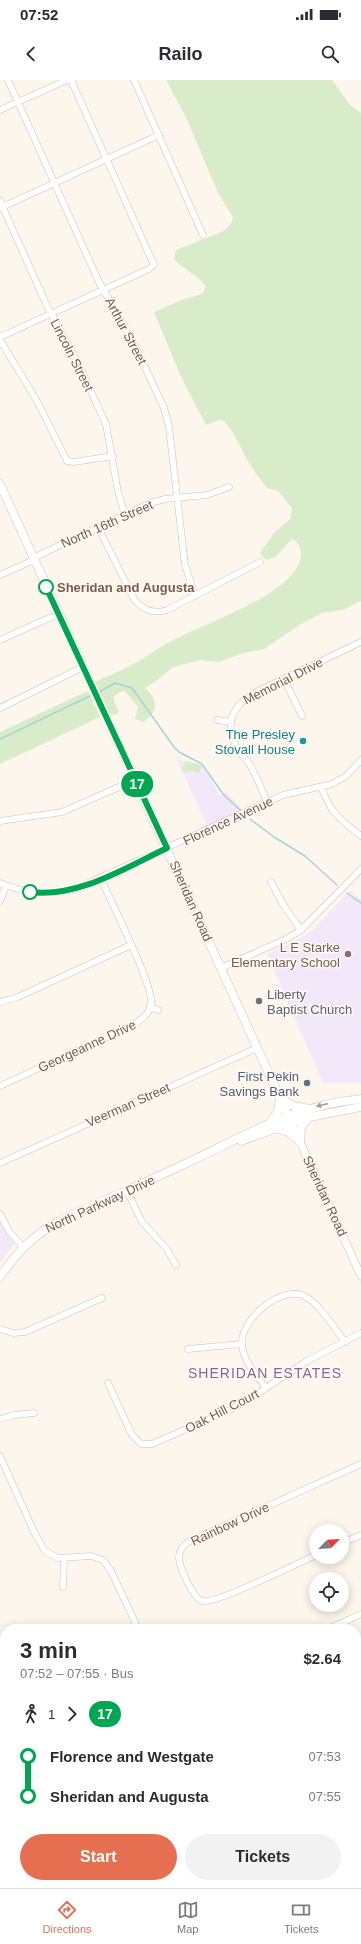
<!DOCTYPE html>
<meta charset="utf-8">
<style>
body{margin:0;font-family:Arial,sans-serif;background:#f2f2f3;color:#2b2b33;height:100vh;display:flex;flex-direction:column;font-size:15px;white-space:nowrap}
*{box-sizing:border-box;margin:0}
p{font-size:13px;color:#7c7c81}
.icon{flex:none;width:22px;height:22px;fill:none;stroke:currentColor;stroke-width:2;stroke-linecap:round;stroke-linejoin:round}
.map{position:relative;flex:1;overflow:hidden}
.drawer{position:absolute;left:0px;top:1544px;width:361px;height:264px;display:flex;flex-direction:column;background:#fff;border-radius:16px 16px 0 0;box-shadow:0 2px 10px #0003}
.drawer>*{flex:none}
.badge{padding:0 8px;border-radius:13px;font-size:14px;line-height:26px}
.needle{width:26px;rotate:66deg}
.tools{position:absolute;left:309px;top:1444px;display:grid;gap:8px}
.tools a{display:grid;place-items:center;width:40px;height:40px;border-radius:50%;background:#fff;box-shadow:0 2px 10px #0003;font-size:20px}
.map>.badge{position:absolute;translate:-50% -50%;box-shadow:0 0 0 2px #fff}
.legs{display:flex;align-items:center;gap:6px;height:44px;padding:0 20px;font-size:13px}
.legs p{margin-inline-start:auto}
.overview{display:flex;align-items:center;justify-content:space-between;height:68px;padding:0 20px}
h1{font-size:22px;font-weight:700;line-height:30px}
.cta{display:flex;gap:8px;margin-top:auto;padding:8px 20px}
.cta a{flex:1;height:46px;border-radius:24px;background:#e76f51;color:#fff;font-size:16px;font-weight:700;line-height:46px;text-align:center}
.cta a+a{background:#f2f2f3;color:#2b2b33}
ul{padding:0 20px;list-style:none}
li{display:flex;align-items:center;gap:14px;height:40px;font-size:15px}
li i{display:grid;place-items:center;width:6px;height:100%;margin:0 5px;background:currentColor}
li i::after{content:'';width:10px;height:10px;margin:-5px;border:3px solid;border-radius:50%;background:#fff}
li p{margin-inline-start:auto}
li:first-child i{background:linear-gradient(#0000 50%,currentColor 0)}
li:last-child i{background:linear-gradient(currentColor 50%,#0000 0)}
.status{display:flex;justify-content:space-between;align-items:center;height:28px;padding:0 20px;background:#fff;direction:ltr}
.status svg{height:11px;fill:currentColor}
header{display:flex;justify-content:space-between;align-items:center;height:52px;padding:0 20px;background:#fff;font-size:18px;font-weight:700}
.dock{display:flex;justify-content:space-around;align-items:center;height:56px;border-top:1px solid #e1e1e2;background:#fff;font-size:11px;color:#7c7c81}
.dock a{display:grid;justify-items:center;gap:2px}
.dock .current{color:#e76f51}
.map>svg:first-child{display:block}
</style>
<div class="status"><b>07:52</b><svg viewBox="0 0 49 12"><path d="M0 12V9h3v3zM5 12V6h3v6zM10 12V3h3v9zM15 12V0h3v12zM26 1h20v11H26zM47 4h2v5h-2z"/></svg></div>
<header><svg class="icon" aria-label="back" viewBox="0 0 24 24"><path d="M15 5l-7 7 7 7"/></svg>Railo<svg class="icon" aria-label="search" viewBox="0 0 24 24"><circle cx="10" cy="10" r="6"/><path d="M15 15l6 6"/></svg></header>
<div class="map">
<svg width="361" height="1808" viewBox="0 0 361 1808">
<rect width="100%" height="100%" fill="#fdf6ec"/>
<g fill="#f3e8fa">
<path d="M177,679L201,685L209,695L219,716L227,713L243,730L207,746Z"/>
<path d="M350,811L361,819V1003H323L267,874L296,861L310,852Z"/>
<path d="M0,1143L15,1163L0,1182Z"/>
</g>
<g fill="#d8ecc9">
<path d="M166,0H332L350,25L361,33V521L342,530L322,533L301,544L264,569L243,573L219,582L200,580L173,587L155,602L145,608C158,620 159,631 143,642L135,639L138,627L125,611H122L114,616V621L119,632L115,635L109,633L95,602C110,595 125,589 139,581C152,573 164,564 178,558C206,543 303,510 301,473C301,467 297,461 292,459L275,477L266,480L260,473L274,453L291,438L292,428L278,411L267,408L259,398L249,383L232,351L224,341L219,340L206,345L182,299L154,232L181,220L202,214L206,207C199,195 183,190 174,179L176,170L224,151L231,144L233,137L218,113L186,37Z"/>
<path d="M88,611L100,637L0,684V652Z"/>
<path d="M185,681L202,685L199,693L190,691L184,693L181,687L185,685Z"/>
<path d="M272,1803H301L307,1808H274Z"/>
</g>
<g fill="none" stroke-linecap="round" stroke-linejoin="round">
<g stroke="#a5d3da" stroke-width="1.5">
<path d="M99,612L115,603L132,608L174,667L179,672L202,684L223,714L240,730"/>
<path d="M0,659L90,616"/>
<path d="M250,739L274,757L305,776L337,805"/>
<path d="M347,813L361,823"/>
</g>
<defs>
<g id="minor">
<path d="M8,0L98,200L136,268L164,328L169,347L185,485L195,516"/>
<path d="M134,0L203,155"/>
<path d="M0,30L67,0"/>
<path d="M0,121L48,228L77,281L106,344L118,412L125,435"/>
<path d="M0,128L159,55"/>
<path d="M0,257L149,189L154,185L71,0"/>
<path d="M0,260L37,321L67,381L74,382L113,376"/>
<path d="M98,447L134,519C142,530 154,534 167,530L260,482"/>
<path d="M33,478L150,423L165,419L207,415L229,407"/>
<path d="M0,495L34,480"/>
<path d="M0,560L58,534"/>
<path d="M284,599L302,636"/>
<path d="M0,628L83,587"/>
<path d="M217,640L231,642"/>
<path d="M321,707C332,735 339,738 361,756"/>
<path d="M267,722C262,710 257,697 250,685C247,680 242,676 239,671C223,646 231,627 254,613L361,562"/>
<path d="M0,741L62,732L135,700"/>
<path d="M271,802L284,826L301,850"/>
<path d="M0,803C24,813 47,816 73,810L283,715L332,704L346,696L361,680"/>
<path d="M0,821L6,806"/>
<path d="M221,888L284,860L301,850L361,789"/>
<path d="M0,922L18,917L131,865"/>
<path d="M150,927L158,930"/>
<path d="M0,1006L131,946C140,941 149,935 151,924C154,906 110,820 101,799"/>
<path d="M0,1083L257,968"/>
<path d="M127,1111L142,1142L166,1168L176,1185"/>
<path d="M0,1134L9,1151L23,1167"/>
<path d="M0,1249L13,1253L25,1252L102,1218"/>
<path d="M188,1269L242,1264"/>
<path d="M108,1303L132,1355L141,1364H152L228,1331L257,1314L307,1281L361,1253"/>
<path d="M266,1308C257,1296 244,1282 242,1266C239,1242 277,1207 302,1215C318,1221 334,1248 345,1262"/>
<path d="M0,1339L14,1335L34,1333"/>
<path d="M0,1376L34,1452L45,1471L58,1478L91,1476L103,1480L111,1491L135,1542L136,1549"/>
<path d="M342,1463L361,1455"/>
<path d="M316,1475C299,1483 216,1524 203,1521C193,1519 179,1487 179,1477C179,1471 183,1466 188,1462L361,1384"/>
<path d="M63,1507L64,1479"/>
<path d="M328,1549L361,1534"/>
<path d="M356,1620L361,1618"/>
<path d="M0,1698L5,1695"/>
<path d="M356,1701L361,1699"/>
<path d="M356,1781L361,1779"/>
<path d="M0,1782L5,1779"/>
</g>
<path id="tertiary" d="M291,1042L361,1196"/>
<g id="secondary">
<path d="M0,404L291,1042"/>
<path d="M281,1018L293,1026L305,1028"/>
<path d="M271,1041L278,1032L280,1017"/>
<path d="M275,1048L289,1052L300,1062"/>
<path d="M241,1061L305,1038L361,1027"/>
<path d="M300,1062L301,1047L308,1038"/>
<path d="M0,1197C15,1174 33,1156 57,1142C102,1120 148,1102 193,1080C252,1052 294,1026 361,1019"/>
</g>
</defs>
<use href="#minor" stroke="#d1beb0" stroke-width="7"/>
<use href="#tertiary" stroke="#d1beb0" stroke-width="8"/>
<use href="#secondary" stroke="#d6c0b0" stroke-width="9"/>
<use href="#minor" stroke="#fff" stroke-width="6"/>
<use href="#tertiary" stroke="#fff" stroke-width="7"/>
<use href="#secondary" stroke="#fff" stroke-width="8"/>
</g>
<defs><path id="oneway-solid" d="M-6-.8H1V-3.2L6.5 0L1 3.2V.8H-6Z"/></defs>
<use fill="#af9d94" href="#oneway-solid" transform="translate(322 1025) rotate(167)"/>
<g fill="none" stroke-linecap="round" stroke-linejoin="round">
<defs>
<path id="line-1" d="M30,812C78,818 125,788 167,768L46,507"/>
</defs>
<use href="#line-1" stroke="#fff" stroke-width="9"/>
<use href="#line-1" stroke="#00a651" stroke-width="6"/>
</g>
<g fill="#fff" stroke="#00a651" stroke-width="2">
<circle cx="46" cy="507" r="7"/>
<circle cx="30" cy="812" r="7"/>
</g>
<circle fill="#0f9aa8" stroke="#fffaf3" stroke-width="1.5" cx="303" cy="661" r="4"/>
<circle fill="#8d6e63" stroke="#fffaf3" stroke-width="1.5" cx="348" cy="874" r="4"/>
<circle fill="#6b7280" stroke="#fffaf3" stroke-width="1.5" cx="259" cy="921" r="4"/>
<circle fill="#5c6f8a" stroke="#fffaf3" stroke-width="1.5" cx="307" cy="1003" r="4"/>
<g text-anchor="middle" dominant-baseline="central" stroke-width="3" stroke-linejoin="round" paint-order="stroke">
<g font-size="13" fill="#7a5c4d" stroke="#fffaf3">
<text transform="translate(126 251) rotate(62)">Arthur Street</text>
<text transform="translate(72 275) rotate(63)">Lincoln Street</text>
<text transform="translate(107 444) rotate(-24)">North 16th Street</text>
<text transform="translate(283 601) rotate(-27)">Memorial Drive</text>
<text transform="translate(228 741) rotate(-25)">Florence Avenue</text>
<text transform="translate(191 821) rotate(66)">Sheridan Road</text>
<text transform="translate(87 966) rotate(-25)">Georgeanne Drive</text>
<text transform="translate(128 1025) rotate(-24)">Veerman Street</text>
<text transform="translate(325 1116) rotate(65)">Sheridan Road</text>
<text transform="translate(100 1124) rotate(-25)">North Parkway Drive</text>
<text transform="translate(222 1331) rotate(-27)">Oak Hill Court</text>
<text transform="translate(230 1444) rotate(-25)">Rainbow Drive</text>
</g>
<g font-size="13" font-weight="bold" fill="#7a5c4d" stroke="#fffaf3" text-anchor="start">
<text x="57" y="507">Sheridan and Augusta</text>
</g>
<g font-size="13" fill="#0d838f" stroke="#fffaf3" text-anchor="end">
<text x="295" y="654">The Presley<tspan x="295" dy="15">Stovall House</tspan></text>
</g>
<g font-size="13" fill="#785e54" stroke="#fffaf3" text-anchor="end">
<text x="340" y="867">L E Starke<tspan x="340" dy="15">Elementary School</tspan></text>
</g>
<g font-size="13" fill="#5b616d" stroke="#fffaf3" text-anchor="start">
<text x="267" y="914">Liberty<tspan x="267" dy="15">Baptist Church</tspan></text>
</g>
<g font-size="13" fill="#4e5e75" stroke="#fffaf3" text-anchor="end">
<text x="299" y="996">First Pekin<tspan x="299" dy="15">Savings Bank</tspan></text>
</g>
<g font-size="14" letter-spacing="1" fill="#846695" stroke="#fffaf3">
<text x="265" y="1293">SHERIDAN ESTATES</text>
</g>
</g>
</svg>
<div class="tools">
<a><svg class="needle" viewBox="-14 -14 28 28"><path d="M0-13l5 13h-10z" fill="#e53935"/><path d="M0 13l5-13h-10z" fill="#7c7c81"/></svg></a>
<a><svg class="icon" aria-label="locate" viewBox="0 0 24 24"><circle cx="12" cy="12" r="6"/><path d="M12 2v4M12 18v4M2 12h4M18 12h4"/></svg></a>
</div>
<b class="badge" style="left:137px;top:704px;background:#00a651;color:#fff">17</b>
<section class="drawer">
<div class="overview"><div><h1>3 min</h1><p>07:52 – 07:55 · Bus</p></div><b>$2.64</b></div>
<div class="legs"><svg class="icon" aria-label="walk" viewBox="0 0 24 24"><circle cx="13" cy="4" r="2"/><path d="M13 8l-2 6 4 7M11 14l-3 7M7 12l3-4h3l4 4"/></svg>1<svg class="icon" aria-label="forward" viewBox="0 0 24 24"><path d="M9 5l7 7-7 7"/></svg><b class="badge" style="background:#00a651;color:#fff">17</b></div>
<ul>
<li><i style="color:#00a651"></i><b>Florence and Westgate</b><p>07:53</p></li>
<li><i style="color:#00a651"></i><b>Sheridan and Augusta</b><p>07:55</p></li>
</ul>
<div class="cta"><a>Start</a><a>Tickets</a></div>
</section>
</div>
<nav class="dock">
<a class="current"><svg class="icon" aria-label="directions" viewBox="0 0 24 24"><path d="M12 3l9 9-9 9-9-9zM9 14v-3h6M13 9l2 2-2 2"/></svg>Directions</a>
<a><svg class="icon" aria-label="map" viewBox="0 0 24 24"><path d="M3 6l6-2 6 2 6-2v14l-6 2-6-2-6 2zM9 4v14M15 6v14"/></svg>Map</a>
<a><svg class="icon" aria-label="tickets" viewBox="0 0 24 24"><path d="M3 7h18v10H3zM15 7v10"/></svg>Tickets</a>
</nav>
